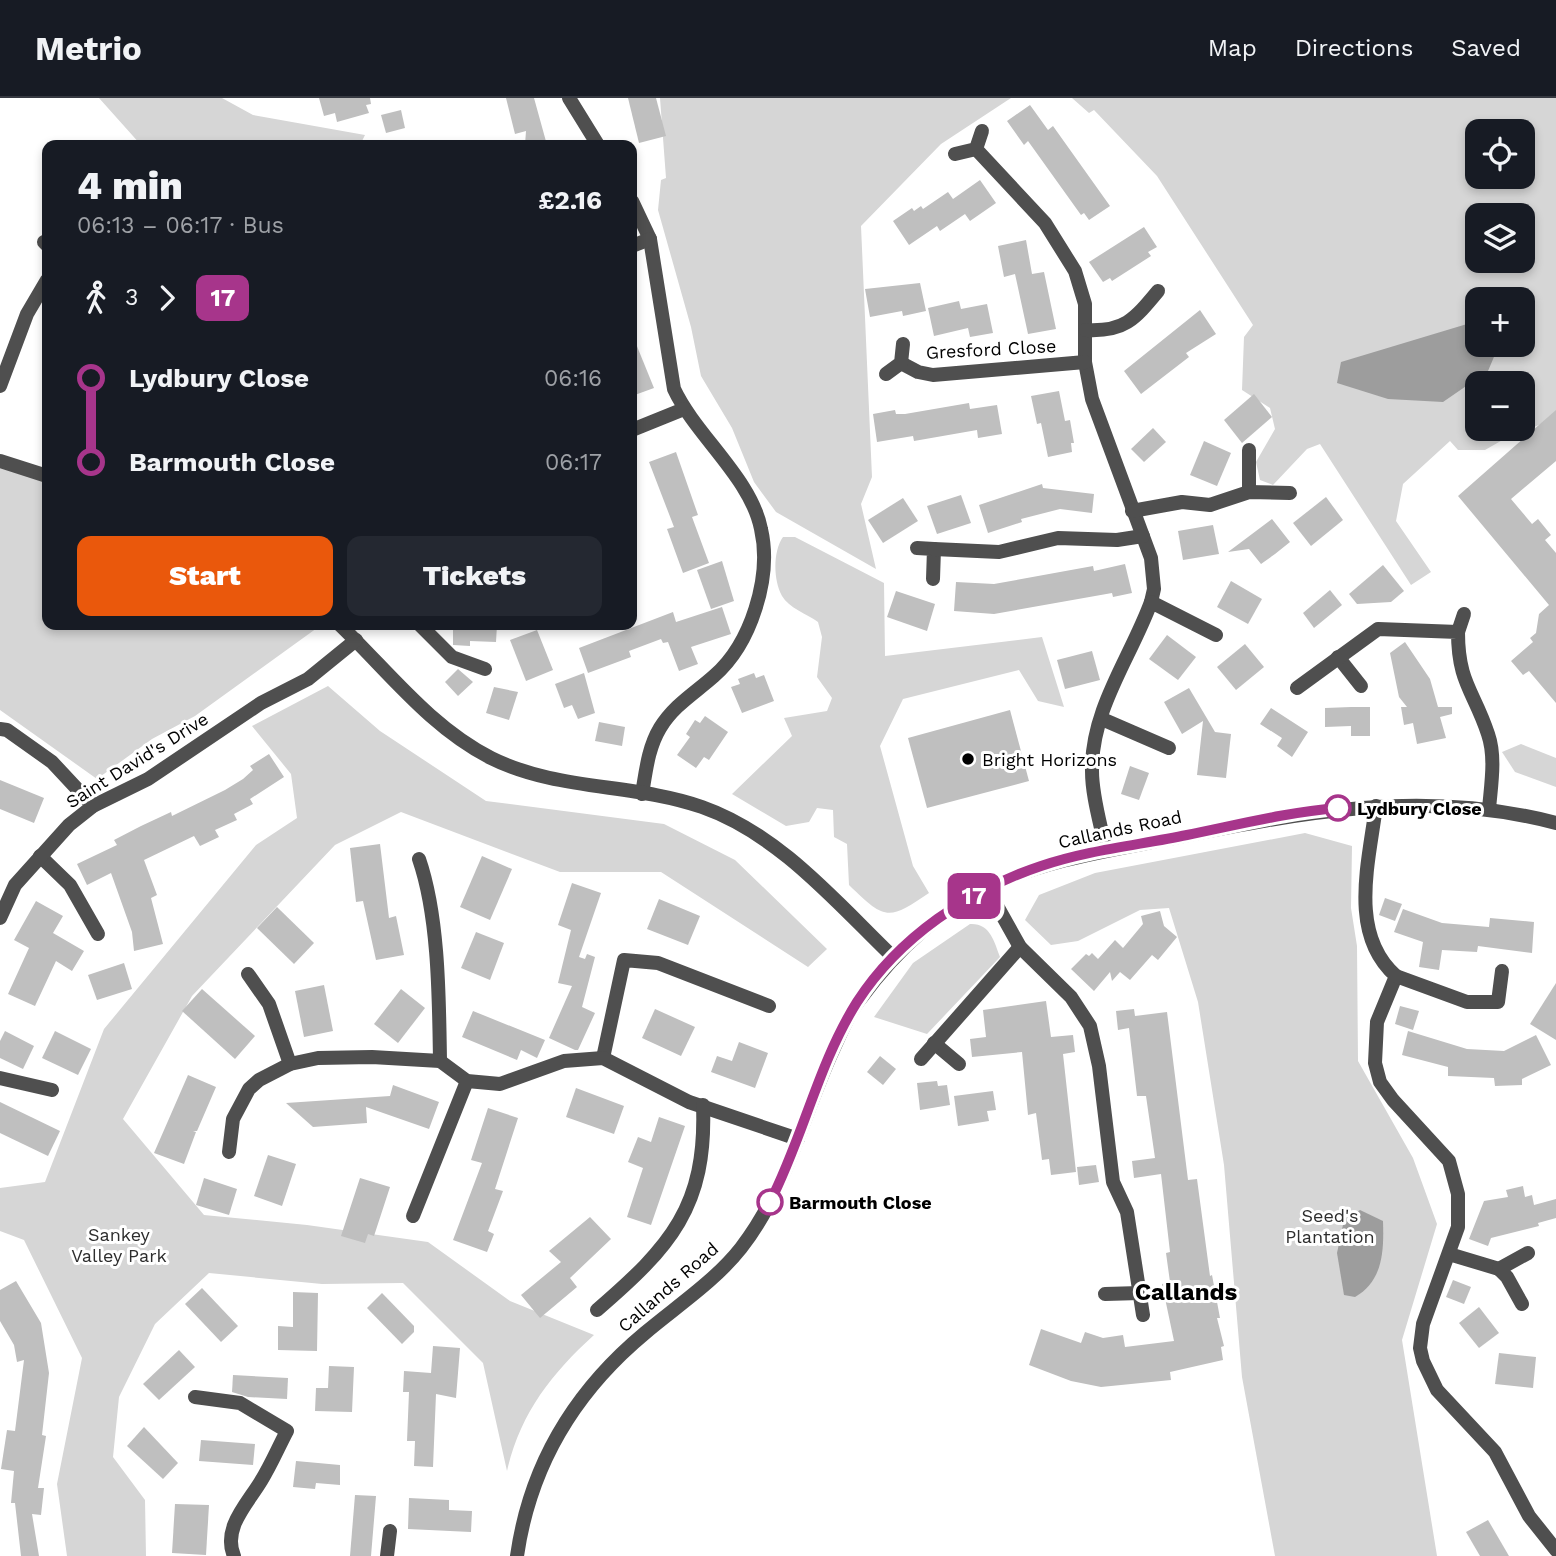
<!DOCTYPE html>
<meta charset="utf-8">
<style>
body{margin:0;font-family:"Work Sans",sans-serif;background:#242831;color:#f1f3f6;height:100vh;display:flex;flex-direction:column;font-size:26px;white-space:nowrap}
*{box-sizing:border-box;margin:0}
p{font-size:23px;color:#9ea1a6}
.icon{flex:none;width:38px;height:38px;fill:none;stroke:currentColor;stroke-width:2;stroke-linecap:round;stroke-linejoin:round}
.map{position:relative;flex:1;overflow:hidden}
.panel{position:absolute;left:42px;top:42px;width:595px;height:490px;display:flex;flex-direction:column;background:#171b24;border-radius:14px;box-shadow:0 4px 10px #0003}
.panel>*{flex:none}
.badge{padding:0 14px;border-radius:10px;font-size:24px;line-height:46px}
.tools{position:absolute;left:1465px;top:21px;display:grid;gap:14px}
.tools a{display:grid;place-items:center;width:70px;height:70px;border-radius:14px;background:#171b24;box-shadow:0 4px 10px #0003;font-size:35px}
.map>.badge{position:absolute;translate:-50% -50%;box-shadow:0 0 0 4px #fff}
.legs{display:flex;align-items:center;gap:10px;height:77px;padding:0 35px;font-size:23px}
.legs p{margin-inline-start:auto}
.overview{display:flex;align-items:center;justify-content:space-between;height:119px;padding:0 35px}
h1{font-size:38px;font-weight:800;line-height:52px}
.button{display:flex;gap:14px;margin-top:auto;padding:14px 35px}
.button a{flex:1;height:80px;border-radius:14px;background:#ea580c;color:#fff;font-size:28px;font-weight:800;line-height:80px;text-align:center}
.button a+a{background:#242831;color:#f1f3f6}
ul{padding:0 35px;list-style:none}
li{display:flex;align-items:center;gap:24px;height:84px;font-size:26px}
li i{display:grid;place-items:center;width:10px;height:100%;margin:0 9px;background:currentColor}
li i::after{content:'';width:18px;height:18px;margin:-9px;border:5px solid;border-radius:50%;background:#171b24}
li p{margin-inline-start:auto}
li:first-child i{background:linear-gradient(#0000 50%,currentColor 0)}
li:last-child i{background:linear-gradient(currentColor 50%,#0000 0)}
header{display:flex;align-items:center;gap:42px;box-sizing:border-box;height:98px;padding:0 35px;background:#171b24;border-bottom:2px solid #363941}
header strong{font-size:33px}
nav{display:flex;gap:38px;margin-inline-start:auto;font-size:24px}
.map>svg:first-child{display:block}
</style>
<header>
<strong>Metrio</strong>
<nav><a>Map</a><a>Directions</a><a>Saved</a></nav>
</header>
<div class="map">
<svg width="1556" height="1458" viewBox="0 0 1556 1458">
<rect width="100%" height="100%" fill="#fff"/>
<g fill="#d6d6d6" fill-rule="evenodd">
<path d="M99,0H222L253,17L365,37L360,47H141Z"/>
<path d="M660,0H1011L941,46L861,128L872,379L861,406L876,471L776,414L754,384L732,330L701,278L691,229L658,112L661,82L666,80Z"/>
<path d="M1072,0H1556V321L1513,336L1485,352H1458L1450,343L1403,386L1396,423L1431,474L1411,487L1320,346L1307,351L1273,387L1260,382L1256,364L1275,331L1270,310L1242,292L1244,239L1253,227L1157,78L1094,12L1089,15ZM1477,33H1522V79H1477ZM1477,117H1522V163H1477ZM1477,201H1522V247H1477ZM1477,285H1522V331H1477Z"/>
<path d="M0,363L47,378V527H313L317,530L195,618L152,641L97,681L0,612Z"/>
<path d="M783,439H795L884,485L885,558L1042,539L1064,609L1038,603L1019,572L903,601L880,648L913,768L929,795C888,823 885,822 849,787L847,746L834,739L833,712L817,710L809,724L786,728L732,696L792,638L784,620L827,613L832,600L817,579L822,539L818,524C807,516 789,510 782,498C773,482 773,453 783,439Z"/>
<path d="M328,588L380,633L486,703L664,726L735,762L827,851L808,869L661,774H560L401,714L335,747L192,898L123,1021L204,1117L307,1127L428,1144L510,1203L594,1237C551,1276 520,1316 507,1373L483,1265L403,1185L322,1186L209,1175L155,1226L119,1299L113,1359L145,1402L146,1458H67L57,1386L82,1260L24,1142L0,1133V1090L45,1084L104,931L256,747L297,720L291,676L252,628Z"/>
<path d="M1521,646L1556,660V689L1515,674L1502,654Z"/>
<path d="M1305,735L1352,748L1351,810L1357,848L1358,963L1413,1060L1437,1126L1402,1242L1437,1458H1275L1242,1279L1224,1067L1198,904L1169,810L1140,812L1078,843L1051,847L1025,822L1039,797L1095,775Z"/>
<path d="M970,826C990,825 994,843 1000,859L927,936L874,919L913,865Z"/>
</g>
<g fill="#9d9d9d">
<path d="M1477,223V247H1499L1488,273L1443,304L1388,301L1337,285L1341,264Z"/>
<path d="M1360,1112L1383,1123C1384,1153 1383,1183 1355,1199L1344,1197L1337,1155L1344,1122Z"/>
</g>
<g fill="#bfbfbf">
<path d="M319,0H370L371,6L366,7L369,15L337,24L335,15L324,18Z"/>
<path d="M506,0H534L547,47H525L526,33L515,36Z"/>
<path d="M628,0H656L666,38L639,45Z"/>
<path d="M1030,7L1048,32L1053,28L1110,108L1089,122L1084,115L1081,117L1028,43L1024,47L1007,23Z"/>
<path d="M401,12L405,30L386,35L381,17Z"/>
<path d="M980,82L996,105L970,123L965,116L940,133L937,128L909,147L893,123L912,110L914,113L921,108L923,111L948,94L953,101Z"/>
<path d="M1144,129L1157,149L1148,154L1151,158L1112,183L1110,180L1103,184L1089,164Z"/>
<path d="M1026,142L1032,176L1044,174L1056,231L1028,236L1015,176L1004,179L998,148Z"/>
<path d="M920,185L926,213L903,218L902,213L870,219L865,191Z"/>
<path d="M959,203L961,211L987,206L993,235L970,239L968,230L934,238L928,210Z"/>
<path d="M1200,212L1216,236L1186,255L1189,259L1141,296L1124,273Z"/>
<path d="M632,236L654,290L632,298Z"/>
<path d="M1059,293L1065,323L1070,322L1074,345H1071L1072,354L1048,359L1041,325L1037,326L1031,298Z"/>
<path d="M1254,296L1272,319L1242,345L1224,322Z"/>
<path d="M969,305L970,311L997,307L1002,336L978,340L977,332L914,343L913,338L877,344L873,316L895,312L896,316H905Z"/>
<path d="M1556,312V363L1511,401L1532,426L1538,421L1551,437L1545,442L1556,455V605L1529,573L1523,577L1511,563L1533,544L1530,540L1536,535L1539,516L1549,507L1458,398Z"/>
<path d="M1153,330L1166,344L1144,364L1131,351Z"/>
<path d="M1204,343L1231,355L1217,388L1190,377Z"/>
<path d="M676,354L698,417L692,419L709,465L683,475L667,431L674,429L649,364Z"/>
<path d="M1042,386L1043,390L1094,396L1092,415L1060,411L1021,421L1022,424L988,435L979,407Z"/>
<path d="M961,397L971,425L937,436L927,408Z"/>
<path d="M1326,399L1343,422L1311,448L1293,425Z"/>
<path d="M903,400L918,423L883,445L868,422Z"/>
<path d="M1272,421L1290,444L1275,456L1261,466L1249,451L1228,454Z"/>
<path d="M1213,427L1219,456L1183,462L1178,433Z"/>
<path d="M722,463L734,503L711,511L697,472Z"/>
<path d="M1125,466L1132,495L1113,499L1112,495L994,516L954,513L956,484L994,486L1093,468L1094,473Z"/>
<path d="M1383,467L1404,493L1391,504L1357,506L1349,496Z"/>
<path d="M1231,483L1262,501L1248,526L1217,509Z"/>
<path d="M1330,492L1342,507L1314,530L1303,515Z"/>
<path d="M896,493L935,506L927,533L887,519Z"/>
<path d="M722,509L731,536L691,549L698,566L679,573L668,544L663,545L661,541L629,553L631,559L588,575L579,550L673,514L676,524Z"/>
<path d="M453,527H497L496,544L470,543V548L453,547Z"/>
<path d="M537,532L553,572L526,583L510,542Z"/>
<path d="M1167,537L1196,559L1178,582L1149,561Z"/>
<path d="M1405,544L1430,581L1438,609H1452V616L1440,619L1446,640L1417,646L1413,625L1404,627L1401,609H1407L1399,599L1390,555Z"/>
<path d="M1245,546L1264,569L1236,592L1217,569Z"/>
<path d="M1092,553L1100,582L1065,591L1057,562Z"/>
<path d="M458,571L473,584L458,598L445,584Z"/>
<path d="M584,575L595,615L578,621L572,607L564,610L555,586Z"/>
<path d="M754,575L756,580L764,577L774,603L742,615L731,589L740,586L738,581Z"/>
<path d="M494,589L518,594L509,622L486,615Z"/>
<path d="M1189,590L1215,634L1231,636L1226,680L1197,677L1203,623L1182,636L1164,604Z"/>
<path d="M1351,609H1370V638H1351V628L1325,629V610Z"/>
<path d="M1271,610L1308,634L1292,659L1277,648L1282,640L1260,626Z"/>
<path d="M1010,612L1029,683L927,710L908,640Z"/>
<path d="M705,618L728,634L709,662L704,659L696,670L677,657L690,639L686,636L695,622L700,625Z"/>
<path d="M599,624L625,629L622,648L595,643Z"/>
<path d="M269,656L284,679L250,701L253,706L234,716L237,722L215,732L219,739L200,748L194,738L144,762L157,797L151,800L163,846L134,853L132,834L111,775L87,787L77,766L117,747L114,742L141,728L171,714L172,718L225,692L243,681L253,672L250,668Z"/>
<path d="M1130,668L1149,675L1139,702L1121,696Z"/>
<path d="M0,682L44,700L34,725L0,711Z"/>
<path d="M380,746L389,820L396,818L404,857L376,862L363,803L356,804L350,750Z"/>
<path d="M482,758L512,771L490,822L460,809Z"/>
<path d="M572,785L601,795L579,859L585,861L587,856L595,859L582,909L595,915L578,952H575L549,940L572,888L558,885L571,832L558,827Z"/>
<path d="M1385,800L1402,806L1395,823L1379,817Z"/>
<path d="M659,801L700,818L688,847L647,831Z"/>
<path d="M36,803L63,818L53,835L84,853L72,873L56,863L35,908L8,896L29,850L14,842Z"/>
<path d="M277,809L314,845L294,866L257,830Z"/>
<path d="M1403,811L1442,825L1489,829L1490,820L1534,824L1532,855L1478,848L1477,854L1442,852L1439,872L1419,869L1423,844L1394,834Z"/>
<path d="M1160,813L1164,828L1177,839L1158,862L1152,857L1130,882L1120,874L1112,883L1110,874L1094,893L1071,871L1086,856L1089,858L1092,855L1098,861L1115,842L1123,850L1143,826L1141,818Z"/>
<path d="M476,834L504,845L490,882L461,870Z"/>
<path d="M124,865L132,891L97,902L88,877Z"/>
<path d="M1556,885V942L1530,926Z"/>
<path d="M324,887L333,933L304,939L295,893Z"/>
<path d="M202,891L255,938L235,961L182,913Z"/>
<path d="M401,891L425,910L398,945L374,926Z"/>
<path d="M1046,903L1051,939L1073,937L1075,954L1063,956L1076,1074L1051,1077L1049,1061L1042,1062L1036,1015L1028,1017L1022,954L972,959L970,941L986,939L983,912Z"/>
<path d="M1400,908L1419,913L1413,932L1395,926Z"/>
<path d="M655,911L695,929L681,958L642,940Z"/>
<path d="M1134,911L1135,918L1167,914L1188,1082L1197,1081L1210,1178L1212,1177L1220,1220H1217L1224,1248L1221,1249L1223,1262L1170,1274L1171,1282L1101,1289L1071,1283L1029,1267L1041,1231L1081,1245L1085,1234L1103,1240L1123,1237L1125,1249L1174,1243L1162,1186L1170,1184L1166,1155L1170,1154L1161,1076L1134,1080L1132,1063L1155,1060L1146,998H1137L1129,930L1118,932L1116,913Z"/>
<path d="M473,913L545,942L537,960L521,952L517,962L462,939Z"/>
<path d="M5,933L34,948L23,971L0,960V943Z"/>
<path d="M55,933L91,951L78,977L42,960Z"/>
<path d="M1408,933L1467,951L1504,953L1536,937L1551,967L1522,981V987L1495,988L1494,980L1448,978V969L1402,957Z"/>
<path d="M739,944L768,955L755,990L711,974L717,958L732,963Z"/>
<path d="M880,958L896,971L883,987L867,974Z"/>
<path d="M188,977L216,989L197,1033H193L196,1034L184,1066L154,1055Z"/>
<path d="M937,983L938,988L947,987L950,1007L920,1012L917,985Z"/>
<path d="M393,987L439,1004L429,1031L366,1009L367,1025L313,1029L286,1005L390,998Z"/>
<path d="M576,990L624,1008L614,1036L566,1019Z"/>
<path d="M993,993L996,1012L987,1013L989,1023L958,1028L954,998Z"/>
<path d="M0,1004L60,1033L48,1058L0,1035Z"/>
<path d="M488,1010L518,1020L495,1091L503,1093L488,1133L494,1136L487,1154L453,1142L482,1065L471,1062Z"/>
<path d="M659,1019L685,1028L651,1127L627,1119L643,1070L628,1064L638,1039L651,1044Z"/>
<path d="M268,1057L296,1066L282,1108L254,1098Z"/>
<path d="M1096,1067L1099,1084L1079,1087L1077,1069Z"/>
<path d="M204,1080L237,1091L229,1117L196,1107Z"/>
<path d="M360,1080L390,1089L374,1138L368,1136L365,1145L341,1138Z"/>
<path d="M1523,1088L1525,1099L1532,1097L1534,1107L1556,1101V1120L1538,1125L1539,1128L1491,1140L1488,1148L1469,1141L1484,1103L1508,1099L1506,1092Z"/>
<path d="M590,1119L611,1141L570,1180L577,1189L540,1220L521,1197L561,1164L549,1153Z"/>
<path d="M1453,1182L1471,1189L1464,1206L1446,1199Z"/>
<path d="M16,1183L41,1225L49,1275L42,1337L46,1338L38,1390H44L41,1417L32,1416L39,1458H21L15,1405H11L14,1373L1,1371L7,1332L15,1333L24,1262L17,1264L14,1247L0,1223V1192Z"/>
<path d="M202,1190L238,1228L221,1244L185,1206Z"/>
<path d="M293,1194L318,1195L317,1253L278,1252V1228L293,1229Z"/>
<path d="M382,1195L414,1228V1234L402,1246L367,1210Z"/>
<path d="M1479,1209L1499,1235L1479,1250L1459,1225Z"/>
<path d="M433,1248L460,1250L456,1300L436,1296L433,1369L414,1368L415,1343H407L409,1294H403L404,1273L431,1275Z"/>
<path d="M179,1252L195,1269L159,1302L143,1286Z"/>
<path d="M1499,1255L1536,1259L1533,1290L1495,1286Z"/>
<path d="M329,1268L354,1269L352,1314L315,1313L316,1290H328Z"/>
<path d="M233,1277L288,1280L287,1301L248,1299L232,1294Z"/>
<path d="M144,1329L178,1365L163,1381L127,1348Z"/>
<path d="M201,1342L255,1346L253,1367L199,1363Z"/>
<path d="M296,1363L340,1367V1387L316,1385L315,1391L293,1389Z"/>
<path d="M355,1397L376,1398L371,1458H350Z"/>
<path d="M409,1400L449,1402V1412L472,1413L471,1434L408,1431Z"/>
<path d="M175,1406L209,1407L206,1457L172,1455Z"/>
<path d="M1488,1422L1509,1458H1480L1466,1434Z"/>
</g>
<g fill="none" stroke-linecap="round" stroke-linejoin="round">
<g stroke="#4f4f4f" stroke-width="14">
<path d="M569,0L598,47"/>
<path d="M976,51L1045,125L1075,173L1085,206V264L1092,301L1151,460L1154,491L1151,504"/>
<path d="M955,56L976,51L982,33"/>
<path d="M632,103L650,141L674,291C696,338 751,380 761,431C772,479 751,546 714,578C695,595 674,607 660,630C648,650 646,673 642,696"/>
<path d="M44,144L47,147"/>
<path d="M632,148L650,141"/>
<path d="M1086,232C1124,234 1134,222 1158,193"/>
<path d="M901,265L918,274L933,277L1085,264"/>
<path d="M886,276L901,265L903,246"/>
<path d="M0,288L27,216L47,182"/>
<path d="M632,332L684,311"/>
<path d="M0,363L47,378"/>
<path d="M1249,394V352"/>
<path d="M1132,413L1182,404L1210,407L1249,394L1290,395"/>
<path d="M917,450L934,451L933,481"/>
<path d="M934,451L999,454L1058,440L1117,442L1143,438"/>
<path d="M340,527C388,573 430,629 491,660C557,693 633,685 702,709C779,736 836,804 893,859"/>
<path d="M420,527L452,559L485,571"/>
<path d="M1458,534L1464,516"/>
<path d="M1338,559L1361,588"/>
<path d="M1297,590L1378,531L1458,534C1458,585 1474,593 1488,636C1496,659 1491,687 1489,711"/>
<path d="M1102,621L1169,650"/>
<path d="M0,631L7,632L52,664L93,708"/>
<path d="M1376,708C1369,764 1348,836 1396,878L1377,924L1375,965L1380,984L1393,1002L1449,1063L1458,1096V1129L1423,1226L1420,1250L1423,1263L1437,1292L1495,1354L1529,1418L1556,1452"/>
<path d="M1106,753C1101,727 1092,699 1092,673C1091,611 1131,559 1151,504L1216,537"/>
<path d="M40,758L70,787L98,836"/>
<path d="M419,761C439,819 439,901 440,963"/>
<path d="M987,790L1020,849L1071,899L1090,928L1099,968L1113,1084L1127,1114L1143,1217"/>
<path d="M0,820L15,787L69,727L93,708L148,681L261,605L308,581L356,542"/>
<path d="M248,876L269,906L290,966"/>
<path d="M1396,878L1467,904H1498L1502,873"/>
<path d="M934,945L959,966"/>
<path d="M603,960L624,862L658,865L769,908"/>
<path d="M921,961L1020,849"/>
<path d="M0,980L52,992"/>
<path d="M229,1054L233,1021L249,991L259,982L290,966L318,960L372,959L440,963L467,983L500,986L564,963L603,960L689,1004L798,1041"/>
<path d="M413,1118L467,983"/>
<path d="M1449,1156L1499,1171"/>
<path d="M1105,1196L1140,1195"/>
<path d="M1522,1206L1507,1179L1499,1171L1528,1155"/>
<path d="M597,1212C670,1149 707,1109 703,1007"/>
<path d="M195,1299L240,1305L287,1333C278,1350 271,1367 261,1383C248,1405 222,1430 234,1458"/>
<path d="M387,1458L390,1433"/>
</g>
<path stroke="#4f4f4f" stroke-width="14" d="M517,1458C530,1367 574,1294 645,1235C677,1208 715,1183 741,1150C787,1091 803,1016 834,950C842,933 849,914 861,900C895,854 937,814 989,789C1045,762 1107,753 1168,741C1299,715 1423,690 1556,725"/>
</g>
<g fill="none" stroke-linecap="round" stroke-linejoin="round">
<defs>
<path id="line-1" d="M770,1104C803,1040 818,966 857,904C899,839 969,792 1041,768C1088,752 1139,747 1187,737C1237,727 1288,714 1338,710"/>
</defs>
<use href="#line-1" stroke="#fff" stroke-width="16"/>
<use href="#line-1" stroke="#a7358b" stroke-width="10"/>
</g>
<circle fill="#000" stroke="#fff" stroke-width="2.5" cx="968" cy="661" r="7"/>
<g fill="#fff" stroke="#a7358b" stroke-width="3.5">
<circle cx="1338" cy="710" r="12"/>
<circle cx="770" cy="1104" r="12"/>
</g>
<g text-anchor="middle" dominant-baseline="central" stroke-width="6" stroke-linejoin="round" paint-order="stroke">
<g font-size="18" fill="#000" stroke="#fff">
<text transform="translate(991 251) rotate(-3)">Gresford Close</text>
<text transform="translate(137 662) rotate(-32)">Saint David's Drive</text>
<text transform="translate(1120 731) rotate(-12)">Callands Road</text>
<text transform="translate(668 1189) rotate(-41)">Callands Road</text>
</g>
<g font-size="18" fill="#000" stroke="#fff" text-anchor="start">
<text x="982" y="661">Bright Horizons</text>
</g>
<g font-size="18" font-weight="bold" fill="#000" stroke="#fff" text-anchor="start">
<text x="1357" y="710">Lydbury Close</text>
<text x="789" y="1104">Barmouth Close</text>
</g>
<g font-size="18" fill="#2d2d2d" stroke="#fff">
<text x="1330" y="1117">Seed's<tspan x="1330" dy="21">Plantation</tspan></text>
<text x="119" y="1136">Sankey<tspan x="119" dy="21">Valley Park</tspan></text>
</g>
<g font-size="24" font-weight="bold" fill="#000" stroke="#fff">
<text x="1186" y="1194">Callands</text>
</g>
</g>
</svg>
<div class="tools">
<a><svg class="icon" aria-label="locate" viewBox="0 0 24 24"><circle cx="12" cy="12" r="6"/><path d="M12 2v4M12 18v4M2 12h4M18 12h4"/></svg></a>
<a><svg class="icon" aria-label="layers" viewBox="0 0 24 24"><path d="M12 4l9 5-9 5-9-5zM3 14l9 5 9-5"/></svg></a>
<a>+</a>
<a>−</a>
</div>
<b class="badge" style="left:974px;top:798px;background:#a7358b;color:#fff">17</b>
<section class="panel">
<div class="overview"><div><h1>4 min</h1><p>06:13 – 06:17 · Bus</p></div><b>£2.16</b></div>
<div class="legs"><svg class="icon" aria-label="walk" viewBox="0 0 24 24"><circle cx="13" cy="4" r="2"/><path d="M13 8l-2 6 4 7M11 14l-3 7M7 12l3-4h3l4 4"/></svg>3<svg class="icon" aria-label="forward" viewBox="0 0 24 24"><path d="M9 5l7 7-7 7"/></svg><b class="badge" style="background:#a7358b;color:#fff">17</b></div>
<ul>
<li><i style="color:#a7358b"></i><b>Lydbury Close</b><p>06:16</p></li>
<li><i style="color:#a7358b"></i><b>Barmouth Close</b><p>06:17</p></li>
</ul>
<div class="button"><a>Start</a><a>Tickets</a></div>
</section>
</div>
